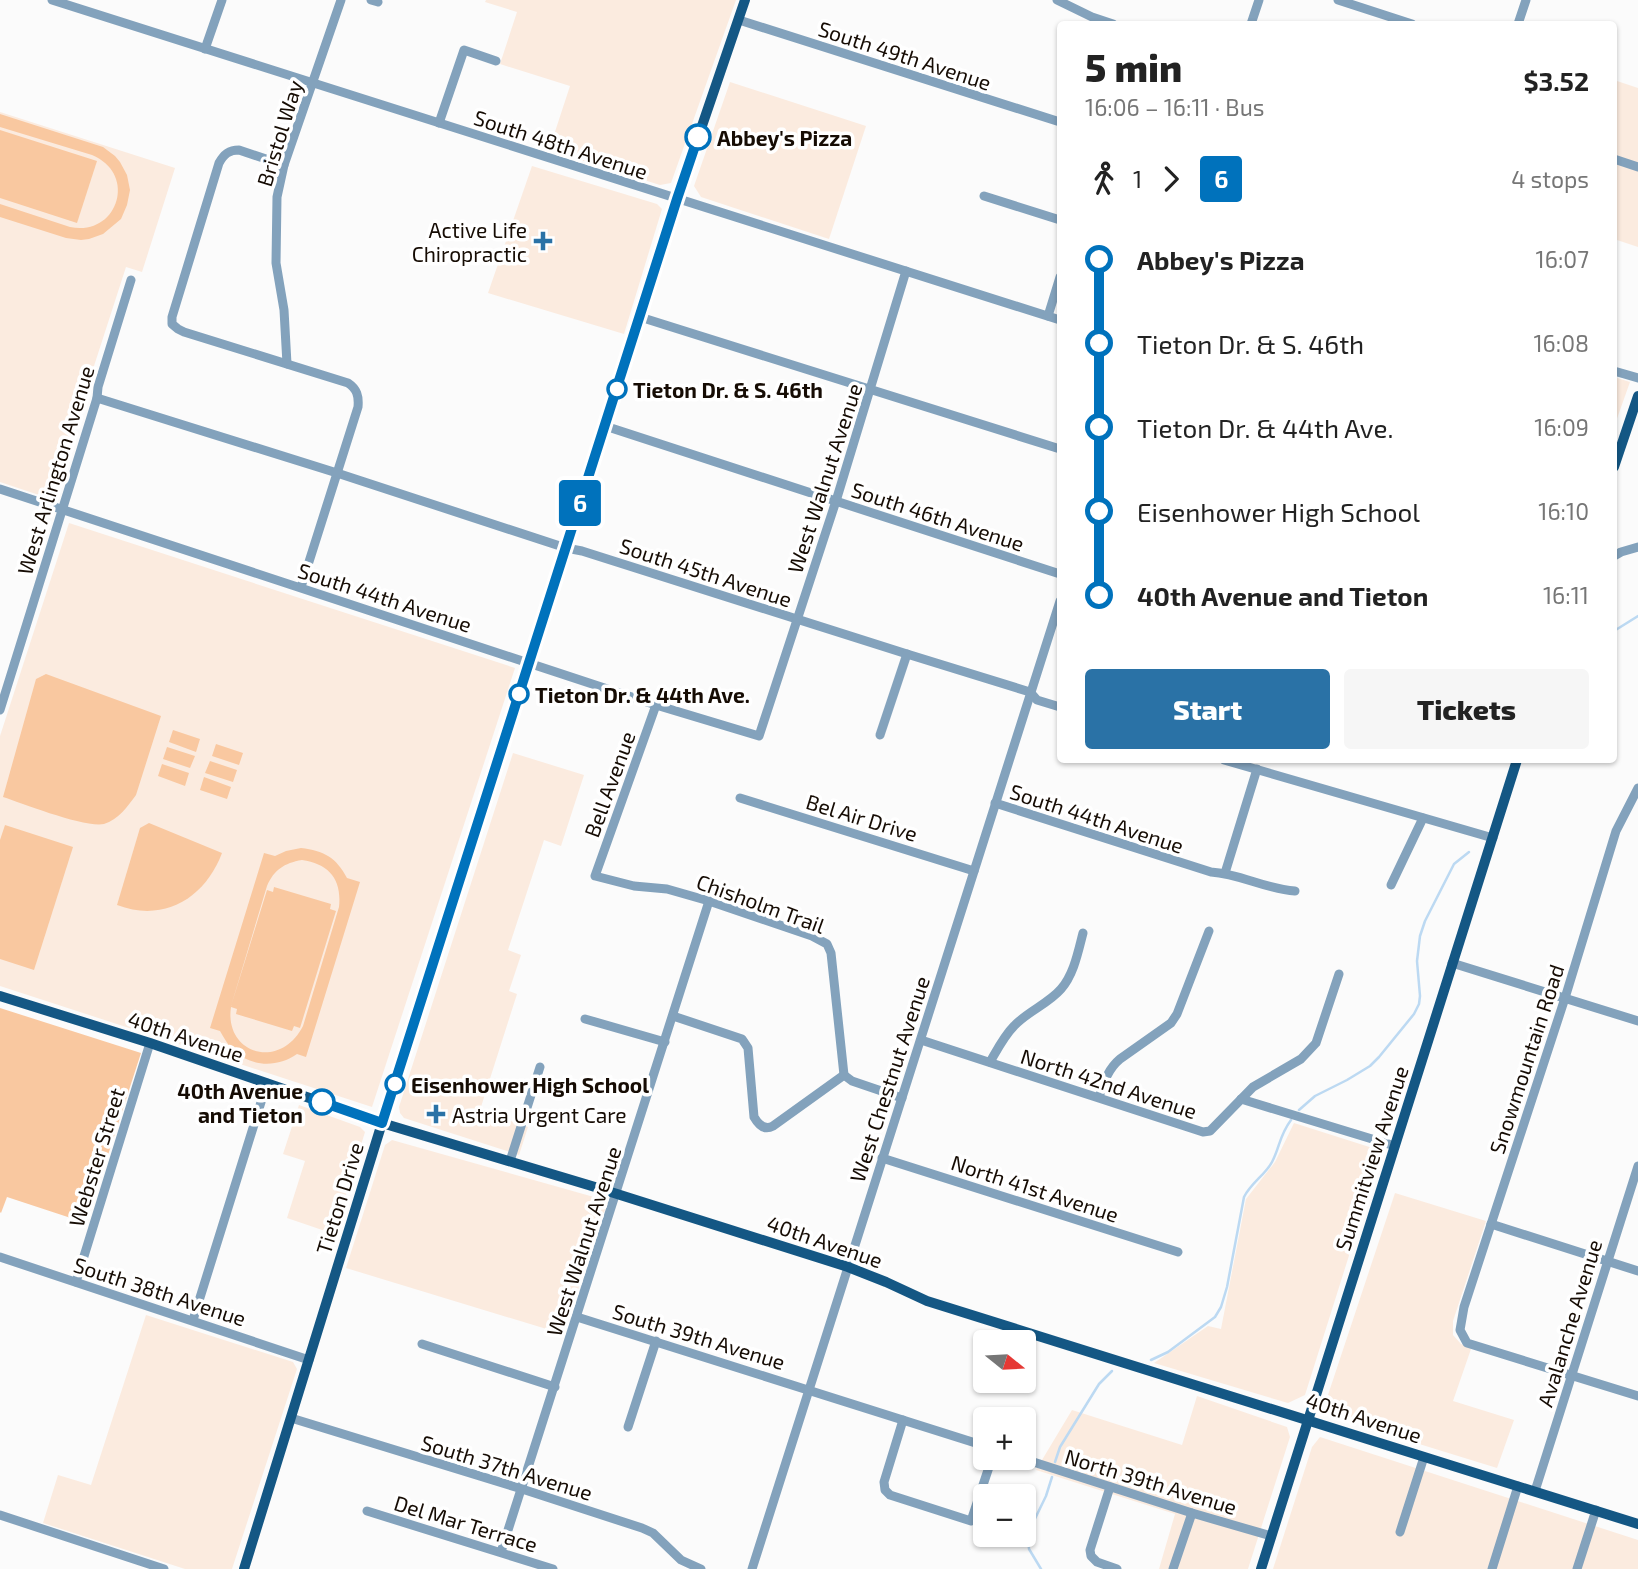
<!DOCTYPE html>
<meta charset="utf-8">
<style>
body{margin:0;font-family:"Exo 2",sans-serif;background:#f6f6f6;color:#222;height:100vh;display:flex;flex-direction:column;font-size:26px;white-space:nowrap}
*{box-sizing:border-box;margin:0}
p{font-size:23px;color:#767676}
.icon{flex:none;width:38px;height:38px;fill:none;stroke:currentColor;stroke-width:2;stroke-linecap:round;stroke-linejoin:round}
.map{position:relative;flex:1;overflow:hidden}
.side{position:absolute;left:1057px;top:21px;width:560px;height:742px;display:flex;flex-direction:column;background:#fff;border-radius:7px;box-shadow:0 2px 5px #0004}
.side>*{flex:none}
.badge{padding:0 14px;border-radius:5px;font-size:24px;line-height:46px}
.needle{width:46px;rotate:108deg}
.controls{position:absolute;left:973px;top:1330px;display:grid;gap:14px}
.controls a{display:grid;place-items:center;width:63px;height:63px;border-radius:7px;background:#fff;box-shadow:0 2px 5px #0004;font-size:35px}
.map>.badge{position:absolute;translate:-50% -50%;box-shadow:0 0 0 4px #fff}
.legs{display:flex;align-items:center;gap:10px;height:77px;padding:0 28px;font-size:23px}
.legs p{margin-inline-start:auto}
.summary{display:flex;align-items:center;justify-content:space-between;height:119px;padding:0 28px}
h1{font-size:38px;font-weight:800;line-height:52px}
.action{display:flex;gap:14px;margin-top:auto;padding:14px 28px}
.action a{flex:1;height:80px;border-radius:7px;background:#2a72a6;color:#fff;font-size:28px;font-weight:800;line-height:80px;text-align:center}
.action a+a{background:#f6f6f6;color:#222}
ul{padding:0 28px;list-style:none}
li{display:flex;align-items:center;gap:24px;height:84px;font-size:26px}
li i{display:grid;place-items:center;width:10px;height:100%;margin:0 9px;background:currentColor}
li i::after{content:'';width:18px;height:18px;margin:-9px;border:5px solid;border-radius:50%;background:#fff}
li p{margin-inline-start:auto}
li:first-child i{background:linear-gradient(#0000 50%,currentColor 0)}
li:last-child i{background:linear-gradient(currentColor 50%,#0000 0)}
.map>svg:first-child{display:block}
</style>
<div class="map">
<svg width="1638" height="1569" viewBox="0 0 1638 1569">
<rect width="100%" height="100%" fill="#fbfbfb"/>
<g fill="#fbebdf">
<path d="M486,0H736L671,183L660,185L549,150L570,86L500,64L517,12L485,2Z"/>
<path d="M1614,80L1638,88V247L1614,239Z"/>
<path d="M730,82L866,126L829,239L701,197L694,186Z"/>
<path d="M0,112L175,168L142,272L126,267L51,499L0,482Z"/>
<path d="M532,166L657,204L662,209L624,334L488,293Z"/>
<path d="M1614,377L1630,382L1614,427Z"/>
<path d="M69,523L515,668L372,1107L0,986V736Z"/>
<path d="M513,753L584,775L561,846L544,840L508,950L521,955L509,991L517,994L480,1110L528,1127L519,1155L404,1118L400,1113L399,1107Z"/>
<path d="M299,1105L360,1127L365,1132L334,1234L287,1218L305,1161L283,1154Z"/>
<path d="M1294,1123L1382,1151L1305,1395L1288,1403L1154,1363L1208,1326L1221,1329L1246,1199L1275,1162Z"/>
<path d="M392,1140L608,1201L563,1334L346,1268L385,1145Z"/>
<path d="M1395,1193L1486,1221L1453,1321V1335L1461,1344L1471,1349L1453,1401L1514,1420L1497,1468L1403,1439L1393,1429L1333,1412L1328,1403L1327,1398Z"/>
<path d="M146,1315L293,1362L297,1369L232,1569H185L43,1523L58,1475L91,1485Z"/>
<path d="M1197,1396L1287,1427L1290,1437L1248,1569H1159L1175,1514L1036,1470L1072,1410L1182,1445Z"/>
<path d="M1320,1437L1638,1540V1569H1273L1312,1447Z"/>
</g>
<g fill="#f9c8a0" fill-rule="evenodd">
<path d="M0,114L103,147L115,156L120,162L127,175L130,190L127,205L121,219L103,234L89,239L81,240L66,238L0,217V204L70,227C118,237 138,174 92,155L0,127Z"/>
<path d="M0,130L97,161L77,223L0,198Z"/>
<path d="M46,674L161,716L136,795C128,806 118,820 104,824C85,828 24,804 3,797L36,679Z"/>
<path d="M173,730L200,739L196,752L169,742Z"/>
<path d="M216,744L243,753L239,765L212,756Z"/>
<path d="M167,747L195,756L190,768L163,759Z"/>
<path d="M210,761L237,770L233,782L205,773Z"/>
<path d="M162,764L189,773L185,786L158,776Z"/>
<path d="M204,777L231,787L227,799L200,790Z"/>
<path d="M149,823L222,853C205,898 164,923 117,905L140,828Z"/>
<path d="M5,825L73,847L34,970L0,959V840Z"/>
<path d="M301,848C324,851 336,857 347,878L360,882L306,1057L297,1054C277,1068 251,1067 233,1050C228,1045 224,1038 220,1031L210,1028L264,853L275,856L286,851ZM302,860C329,864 342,879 339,907L303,1026C280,1071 224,1054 231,1007L237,1009L236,1014L292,1031L294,1026L300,1028L336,911L330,909L331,904L274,887L273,892L267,890L231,1006L267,886C274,870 284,863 302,860Z"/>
<path d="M0,1008L141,1053L86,1223L7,1197L1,1213L0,1212Z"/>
</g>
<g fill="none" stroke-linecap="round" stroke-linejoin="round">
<g stroke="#bcd9f2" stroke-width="2.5">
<path d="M1614,631L1638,616"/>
<path d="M1299,1110L1315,1096L1347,1080L1370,1066L1379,1057L1414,1014L1419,1004L1420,996L1417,961L1420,936L1425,921L1454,864L1469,852"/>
<path d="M1151,1360L1168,1352L1215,1317L1221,1307L1227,1287L1244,1197C1251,1183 1265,1175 1272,1162C1280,1147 1279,1136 1291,1120"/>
<path d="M1055,1462L1060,1447L1099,1384L1112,1371"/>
<path d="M1041,1569L1029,1549L1028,1537L1030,1529L1046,1496L1052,1477"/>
</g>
<g stroke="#83a2bc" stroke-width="9">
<path d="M52,0L1060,320"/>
<path d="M371,0L378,2"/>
<path d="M1057,0L1092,17L1113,24"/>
<path d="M1338,0L1412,24"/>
<path d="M739,20L1060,122"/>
<path d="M1251,24L1259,0"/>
<path d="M1518,24L1526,0"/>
<path d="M205,49L222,0"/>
<path d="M439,123L464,50L496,61"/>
<path d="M1614,159L1638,167"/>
<path d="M284,165L239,150C229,150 224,154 219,163L172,317V324L178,329L184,332L348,383C357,389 359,396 358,407L301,587"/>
<path d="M984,196L1060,220"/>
<path d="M1048,316L1060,277"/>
<path d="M640,317L1060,449"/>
<path d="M287,364L284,310L276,263L277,197L284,165L341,0"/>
<path d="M1614,371L1638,378"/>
<path d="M97,398L337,473L566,548L582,551L907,654L1030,692L1037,700L1060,707"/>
<path d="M605,426L1060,574"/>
<path d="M0,489L656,705L759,736L836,501L906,271"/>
<path d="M1614,556L1621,552L1638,547"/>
<path d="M656,705L595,876L634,886L667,889L709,901L812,936L827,944L831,953L844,1075"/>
<path d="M0,710L97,398L98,387L131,280"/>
<path d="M880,735L907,654"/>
<path d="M1224,760L1493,838"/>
<path d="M1638,788L1616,831L1565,998L1464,1307L1460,1330L1467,1343L1638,1396"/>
<path d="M740,798L974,871"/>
<path d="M995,803L1211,872C1241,874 1265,889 1295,891"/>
<path d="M1225,873L1257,769"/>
<path d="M1391,885L1423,818"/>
<path d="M1452,963L1638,1021"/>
<path d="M673,1016L742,1039L748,1048L754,1117C758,1124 764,1131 773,1126L844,1075"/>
<path d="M585,1019L665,1042"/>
<path d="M921,1040L1203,1132L1210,1131L1253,1087L1301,1059L1316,1043L1339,974"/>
<path d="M990,1062C997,1050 1004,1036 1014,1026C1028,1011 1048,1004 1061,989C1074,974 1078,952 1083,933"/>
<path d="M844,1075L852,1081L902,1098"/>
<path d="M1099,1097C1104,1082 1108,1069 1120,1059L1171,1023L1177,1014L1209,931"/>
<path d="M1241,1099L1395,1146"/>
<path d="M882,1158L1178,1252"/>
<path d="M510,1161L540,1067"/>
<path d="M1491,1224L1638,1271"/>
<path d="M0,1257L309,1360"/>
<path d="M76,1282L150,1043"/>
<path d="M577,1317L985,1446"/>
<path d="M193,1320L267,1083"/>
<path d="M422,1344L555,1387"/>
<path d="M291,1418L522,1489L642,1528L653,1533L681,1560L701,1569"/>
<path d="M903,1420L884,1482L885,1490L890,1495L971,1521L992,1458"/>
<path d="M628,1427L656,1341"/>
<path d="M1021,1458L1192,1513L1271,1536"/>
<path d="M1110,1487L1090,1550L1091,1556L1097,1562L1117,1569"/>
<path d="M1535,1491L1638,1166"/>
<path d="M367,1511L553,1569"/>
<path d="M0,1515L164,1569"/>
<path d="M1400,1532L1424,1457"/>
<path d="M501,1552L709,901"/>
<path d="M752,1569L1060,601"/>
<path d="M1173,1569L1192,1513"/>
<path d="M1492,1569L1518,1486"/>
<path d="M1577,1569L1596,1510"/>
</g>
<g stroke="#145784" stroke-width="10">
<path d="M1614,467L1638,396"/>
<path d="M0,996L150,1043L382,1123L595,1187L848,1267L886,1282L927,1301L1638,1524"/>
<path d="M244,1569L386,1110L677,199L745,0"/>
<path d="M1261,1569L1517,760"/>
</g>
</g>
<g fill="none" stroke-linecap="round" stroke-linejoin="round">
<defs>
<path id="line-1" d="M322,1102L382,1123L677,199L698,137"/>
</defs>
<use href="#line-1" stroke="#fff" stroke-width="16"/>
<use href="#line-1" stroke="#0072bc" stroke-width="10"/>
</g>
<g fill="#fff" stroke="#0072bc" stroke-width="3.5">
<circle cx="698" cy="137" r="12"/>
<circle cx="617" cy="389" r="9"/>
<circle cx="519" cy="694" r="9"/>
<circle cx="395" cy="1084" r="9"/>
<circle cx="322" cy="1102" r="12"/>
</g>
<g fill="#2a72a6" stroke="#fff" stroke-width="2.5">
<path d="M539.5 230.5h7v7h7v7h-7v7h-7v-7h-7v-7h7z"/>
<path d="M432.5 1103.5h7v7h7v7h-7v7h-7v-7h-7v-7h7z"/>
</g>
<g text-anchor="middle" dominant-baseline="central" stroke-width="7" stroke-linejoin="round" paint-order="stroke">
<g font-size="21" fill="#160c04" stroke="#fff">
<text transform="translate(905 55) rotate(18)">South 49th Avenue</text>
<text transform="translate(279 133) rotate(-73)">Bristol Way</text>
<text transform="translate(561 144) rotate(18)">South 48th Avenue</text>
<text transform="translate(55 470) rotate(-73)">West Arlington Avenue</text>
<text transform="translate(824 478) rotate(-72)">West Walnut Avenue</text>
<text transform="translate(938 516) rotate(18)">South 46th Avenue</text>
<text transform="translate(706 572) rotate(18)">South 45th Avenue</text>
<text transform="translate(385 597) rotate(18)">South 44th Avenue</text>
<text transform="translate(609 784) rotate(-70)">Bell Avenue</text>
<text transform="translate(862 817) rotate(17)">Bel Air Drive</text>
<text transform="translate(1097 818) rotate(18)">South 44th Avenue</text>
<text transform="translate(761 903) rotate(20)">Chisholm Trail</text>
<text transform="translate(186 1036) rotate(18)">40th Avenue</text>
<text transform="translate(1526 1059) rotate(-72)">Snowmountain Road</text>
<text transform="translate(889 1079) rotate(-72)">West Chestnut Avenue</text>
<text transform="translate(1109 1083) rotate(18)">North 42nd Avenue</text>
<text transform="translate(96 1157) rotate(-73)">Webster Street</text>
<text transform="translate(1371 1158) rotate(-72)">Summitview Avenue</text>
<text transform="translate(1035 1188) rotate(18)">North 41st Avenue</text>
<text transform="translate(339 1198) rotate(-73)">Tieton Drive</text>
<text transform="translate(583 1241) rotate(-72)">West Walnut Avenue</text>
<text transform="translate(825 1241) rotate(19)">40th Avenue</text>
<text transform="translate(160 1291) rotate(18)">South 38th Avenue</text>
<text transform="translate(1569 1323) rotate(-73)">Avalanche Avenue</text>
<text transform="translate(699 1336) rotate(17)">South 39th Avenue</text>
<text transform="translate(1364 1417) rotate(18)">40th Avenue</text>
<text transform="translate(507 1467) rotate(17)">South 37th Avenue</text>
<text transform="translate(1151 1481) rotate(17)">North 39th Avenue</text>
<text transform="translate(466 1523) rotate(17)">Del Mar Terrace</text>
</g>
<g font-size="21" font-weight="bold" fill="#160c04" stroke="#fff" text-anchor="start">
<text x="717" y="137">Abbey's Pizza</text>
<text x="633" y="389">Tieton Dr. &amp; S. 46th</text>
<text x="535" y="694">Tieton Dr. &amp; 44th Ave.</text>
<text x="411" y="1084">Eisenhower High School</text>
<text x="303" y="1090" text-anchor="end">40th Avenue<tspan x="303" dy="24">and Tieton</tspan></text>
</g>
<g font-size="21" fill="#160c04" stroke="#fff" text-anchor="end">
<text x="527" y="229">Active Life<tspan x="527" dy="24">Chiropractic</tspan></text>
<text x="452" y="1114" text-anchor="start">Astria Urgent Care</text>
</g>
</g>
</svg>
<div class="controls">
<a><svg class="needle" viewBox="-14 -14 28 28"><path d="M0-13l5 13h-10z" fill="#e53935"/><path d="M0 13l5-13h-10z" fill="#767676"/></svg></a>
<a>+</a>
<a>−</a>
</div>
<b class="badge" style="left:580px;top:503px;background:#0072bc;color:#fff">6</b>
<section class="side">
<div class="summary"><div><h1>5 min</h1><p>16:06 – 16:11 · Bus</p></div><b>$3.52</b></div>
<div class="legs"><svg class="icon" aria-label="walk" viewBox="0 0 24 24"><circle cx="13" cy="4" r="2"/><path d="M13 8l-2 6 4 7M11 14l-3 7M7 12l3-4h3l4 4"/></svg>1<svg class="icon" aria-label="forward" viewBox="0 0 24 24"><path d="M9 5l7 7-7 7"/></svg><b class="badge" style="background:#0072bc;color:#fff">6</b><p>4 stops</p></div>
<ul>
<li><i style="color:#0072bc"></i><b>Abbey's Pizza</b><p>16:07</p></li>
<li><i style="color:#0072bc"></i><span>Tieton Dr. &amp; S. 46th</span><p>16:08</p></li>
<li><i style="color:#0072bc"></i><span>Tieton Dr. &amp; 44th Ave.</span><p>16:09</p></li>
<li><i style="color:#0072bc"></i><span>Eisenhower High School</span><p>16:10</p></li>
<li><i style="color:#0072bc"></i><b>40th Avenue and Tieton</b><p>16:11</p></li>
</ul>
<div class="action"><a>Start</a><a>Tickets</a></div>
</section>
</div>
